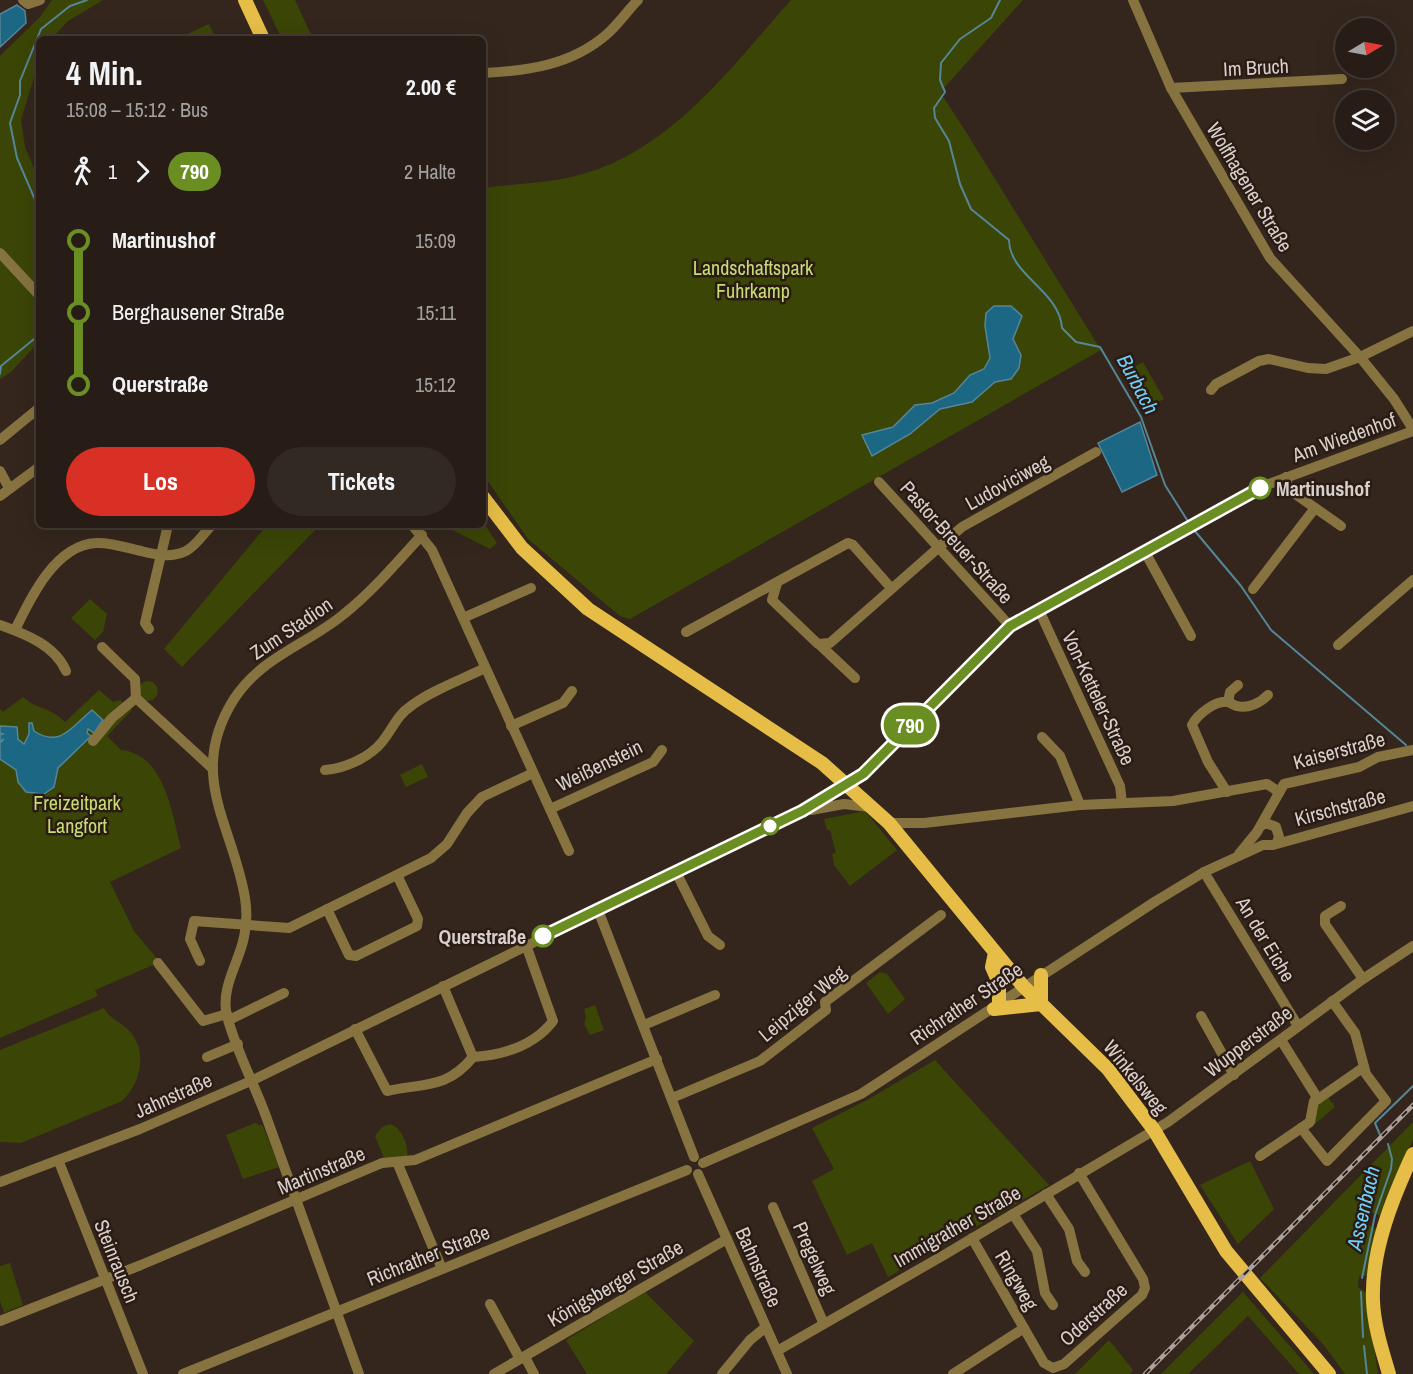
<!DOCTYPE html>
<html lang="de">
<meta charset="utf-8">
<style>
body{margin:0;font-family:"Archivo Narrow",sans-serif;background:#332923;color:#f1f3f6;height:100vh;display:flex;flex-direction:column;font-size:22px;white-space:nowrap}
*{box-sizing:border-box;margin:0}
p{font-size:20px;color:#a4a1a1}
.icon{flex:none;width:33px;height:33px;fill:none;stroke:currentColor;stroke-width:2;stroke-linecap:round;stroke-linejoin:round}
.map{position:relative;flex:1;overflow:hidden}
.details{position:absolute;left:36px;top:36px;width:450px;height:492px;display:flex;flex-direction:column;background:#271c16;border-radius:9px;box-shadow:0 6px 24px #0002,0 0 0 2px #433a35}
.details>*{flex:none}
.badge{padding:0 12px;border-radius:20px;font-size:21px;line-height:39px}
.needle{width:39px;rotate:80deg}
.controls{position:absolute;left:1335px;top:18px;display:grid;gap:12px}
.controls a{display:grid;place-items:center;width:60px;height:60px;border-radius:50%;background:#271c16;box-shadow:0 6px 24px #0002,0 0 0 2px #433a35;font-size:30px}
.map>.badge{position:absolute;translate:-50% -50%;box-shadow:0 0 0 3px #fff}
.legs{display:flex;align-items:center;gap:9px;height:66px;padding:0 30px;font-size:20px}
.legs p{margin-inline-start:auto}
.summary{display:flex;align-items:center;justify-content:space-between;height:102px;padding:0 30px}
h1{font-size:33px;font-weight:800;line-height:45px}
.primary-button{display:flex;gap:12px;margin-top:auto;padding:12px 30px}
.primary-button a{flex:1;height:69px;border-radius:36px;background:#d93025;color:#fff;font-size:24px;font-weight:800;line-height:69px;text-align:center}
.primary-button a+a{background:#332923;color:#f1f3f6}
ul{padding:0 30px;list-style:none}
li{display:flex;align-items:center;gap:21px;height:72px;font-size:22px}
li i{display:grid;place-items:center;width:9px;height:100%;margin:0 8px;background:currentColor}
li i::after{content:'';width:15px;height:15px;margin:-8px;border:4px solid;border-radius:50%;background:#271c16}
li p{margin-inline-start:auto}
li:first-child i{background:linear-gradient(#0000 50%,currentColor 0)}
li:last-child i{background:linear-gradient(currentColor 50%,#0000 0)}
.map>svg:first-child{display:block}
</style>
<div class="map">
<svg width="1413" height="1374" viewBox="0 0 1413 1374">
<rect width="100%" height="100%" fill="#34261d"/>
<g fill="#3b4506">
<path d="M52,0H103L68,21L51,39H39V61L21,120L25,147L39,180V342L11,372L0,379V56L39,18Z"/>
<path d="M263,0H295L313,39H282Z"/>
<path d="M791,0H1023L943,89L941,97L944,98L966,132L1101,350L630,619L620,616L528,539L483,474V188C517,183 549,184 583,174C673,148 731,67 791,0Z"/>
<path d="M209,24L216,39H176Z"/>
<path d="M1143,362L1164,399L1144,410L1121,374Z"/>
<path d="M483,522L497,543L490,549L443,525H483Z"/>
<path d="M267,525H320L182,667L164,649Z"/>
<path d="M90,599L107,614L103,632L95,640L71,618Z"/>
<circle cx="148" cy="691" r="10"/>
<path d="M99,690L113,702L120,700L132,710L107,736L121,750C165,754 172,814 181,848L110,882L134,931L160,962L95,990L98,996L0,1038V709L3,712L23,697C37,710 49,706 65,722Z"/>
<path d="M422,764L428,777L406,787L400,775Z"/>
<path d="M865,811L897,850L850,886L834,865L832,854L836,853L830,830H827L824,819Z"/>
<path d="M880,972L887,974L905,999L888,1014L866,983Z"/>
<path d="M595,1005L604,1030L590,1035L584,1024L586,1017L584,1009Z"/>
<path d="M104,1008C111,1021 123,1022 131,1033C148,1054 140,1084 122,1101L21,1143L0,1142V1050Z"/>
<path d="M935,1060L1049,1185L888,1277L872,1243L847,1255L812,1181L834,1169L812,1128L867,1100Z"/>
<path d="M1327,1096L1335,1107L1315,1124L1313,1122L1316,1104Z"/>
<path d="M1413,1122V1140L1393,1182L1381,1216L1371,1212L1368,1225L1377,1229L1368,1276H1359L1358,1287L1367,1293L1378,1374H1345L1323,1344L1260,1278Z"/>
<path d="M255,1123L263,1126L279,1167L243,1179L226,1135Z"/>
<path d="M390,1124C401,1127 409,1145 407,1156L384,1158L375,1136L382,1127Z"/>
<path d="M1250,1161L1274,1209L1238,1244L1200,1185Z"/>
<path d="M10,1263L23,1305L4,1313L0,1301V1266Z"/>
<path d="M645,1292L694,1341L666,1374H587L566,1340Z"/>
<path d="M1243,1292L1314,1374H1299L1248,1316L1188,1374H1161Z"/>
<path d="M1109,1340L1133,1370L1130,1374H1075Z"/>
</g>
<g fill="#1c6783" stroke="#558698" stroke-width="1.5">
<path d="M17,5L25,11L26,23L0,47V14Z"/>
<path d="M994,306H1011L1022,316L1013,339L1021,355L1019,368L1011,379L995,382L972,402L940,409L910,434L872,456L862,435L893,427L915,405L932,403L954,393L970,375L984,369L990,358L985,326L986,313Z"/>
<path d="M1140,422L1157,475L1122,492L1098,443Z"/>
<path d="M92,710L103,720L94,733L88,729L87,733L91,736L58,768L54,787L44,794L26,792L18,782L16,770L0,759V743L4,739L0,741V735L3,734L0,733V726L17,727L18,739L24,744L29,734V723H32L34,731C61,749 73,725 92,710Z"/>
</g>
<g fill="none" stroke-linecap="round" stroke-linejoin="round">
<g stroke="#558698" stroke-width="2">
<path d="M1000,0L991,18L960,39L941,63L940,80L945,92L934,108L935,118L949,141L960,184L971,209L1009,240C1009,275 1060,291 1062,328L1076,342L1100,347L1141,417L1165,485L1189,523"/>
<path d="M39,209L17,158L10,123L20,95V81L41,29L70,6L87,0"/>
<path d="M0,374L1,366L39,335"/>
<path d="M1194,530L1241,586L1271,630L1406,745"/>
<path d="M1380,1135L1375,1123L1413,1086"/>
<path d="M1362,1278L1375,1215L1391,1169L1392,1159L1388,1144"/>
<path d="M1361,1292L1363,1337"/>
<path d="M1364,1346L1367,1374"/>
</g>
<g stroke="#867340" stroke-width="10">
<path d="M23,0L28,4L40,0"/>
<path d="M1133,0L1171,88L1270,258L1360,357L1394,399L1413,429"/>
<path d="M483,73C528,71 571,65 606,35C618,25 627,11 638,0"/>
<path d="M1171,88L1342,79"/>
<path d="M0,253L39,295"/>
<path d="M1211,390L1216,384L1259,361L1269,359L1308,368L1326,369L1360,357L1413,331"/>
<path d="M0,440L39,408"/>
<path d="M0,471L9,488"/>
<path d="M1286,477L1288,489L1341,526"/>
<path d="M879,482L1010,626"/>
<path d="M0,496L39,467"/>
<path d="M412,525L432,550L569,851"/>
<path d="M1145,552L1191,636"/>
<path d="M777,583L772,600L818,644L830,643L962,527L1096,452"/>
<path d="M1253,589L1315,508"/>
<path d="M1039,610L1120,786L1122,803"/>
<path d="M463,618L531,588"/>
<path d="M0,625C25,634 55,645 66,671"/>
<path d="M149,629L145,623L168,525"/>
<path d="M15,630C30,599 55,545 96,543C110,542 127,548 141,551C156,555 171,558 186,551C196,546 204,533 212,525"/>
<path d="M686,632L848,543L853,545L891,588"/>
<path d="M1338,645L1413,580"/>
<path d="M821,646L855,678"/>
<path d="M102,647L135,679L136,698"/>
<path d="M136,698L213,769"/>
<path d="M1228,702L1230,692L1238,685"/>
<path d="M511,726L563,703L572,691"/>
<path d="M1042,737L1060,756L1080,805"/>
<path d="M93,741L112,718L136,698"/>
<path d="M325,770C344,769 370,757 382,742C392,730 397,715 411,706C432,690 461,680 485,668"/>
<path d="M1227,792L1208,762L1192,725C1197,715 1215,700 1228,702C1229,702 1235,706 1237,706C1248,709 1260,703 1268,695"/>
<path d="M550,809L653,762L662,750"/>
<path d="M811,810L844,804L869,807"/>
<path d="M889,823H924L1080,805L1173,801L1267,784L1279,792"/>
<path d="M1261,826L1266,823L1276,827L1279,837L1277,842"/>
<path d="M1239,854L1257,832L1284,784L1359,767L1378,757L1413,750"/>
<path d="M676,872L708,936L720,945"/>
<path d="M1204,872L1298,1026"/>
<path d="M1341,906L1325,916V924L1363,979"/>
<path d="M327,909L349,955L356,956L417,926L418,919L397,875"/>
<path d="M598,910L694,1157"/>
<path d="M200,961L190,939L194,921L289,928L431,858L447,844L467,813L482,797L533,773"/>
<path d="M158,963L203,1021L227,1014"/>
<path d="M443,986L473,1057"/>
<path d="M1201,1016L1234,1075"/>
<path d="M229,1020L284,993"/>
<path d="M644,1025L715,995"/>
<path d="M355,1029L387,1091C424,1083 447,1089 473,1057C502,1055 534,1046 553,1021L526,945"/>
<path d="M207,1057L238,1044"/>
<path d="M672,1098L760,1061L826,1010L825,1002L941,915"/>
<path d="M1318,1099L1364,1067"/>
<path d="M1301,1128L1327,1161L1386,1101L1366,1074L1355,1033L1332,1001"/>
<path d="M1260,1156L1310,1122L1314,1101L1318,1099L1281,1040"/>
<path d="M59,1162L143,1374"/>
<path d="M397,1162L442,1269"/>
<path d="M703,1163L861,1094L1156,901L1204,872L1263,845H1273L1413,806"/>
<path d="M698,1174L787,1374"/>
<path d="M0,1182L140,1129L253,1080L802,811L863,774L1010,626L1261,487L1413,431"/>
<path d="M1046,1194L1069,1229L1077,1261L1085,1272"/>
<path d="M773,1207L823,1322"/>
<path d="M1013,1214L1037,1251L1045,1293L1053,1305"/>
<path d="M972,1238L1044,1363L1053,1368L1064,1364L1142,1295L1145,1288L1143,1279L1079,1173"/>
<path d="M490,1304L520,1359"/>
<path d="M0,1321L141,1265L382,1163L415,1160L657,1059"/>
<path d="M777,1351L944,1255L1168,1122L1363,979L1413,946"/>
<path d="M525,1357L534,1374"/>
<path d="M183,1374L687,1170"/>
<path d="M359,1374C328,1289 298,1204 267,1119C255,1085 236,1051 227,1016C220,988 239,963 244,937C247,924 247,911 245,898C233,825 186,775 234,699C261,657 308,644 344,614C373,591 397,562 422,535"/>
<path d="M494,1374L727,1239"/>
<path d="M722,1374L750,1340L766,1327"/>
<path d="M953,1374L1024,1328"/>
</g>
<g stroke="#e5bd47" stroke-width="14">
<path d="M245,0L263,39"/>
<path d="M483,497L522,548L588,609L822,763L889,823L1023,986L1108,1069L1154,1130L1226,1251L1329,1374"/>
<path d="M995,953L992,967L999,983V1004"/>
<path d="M1041,975V1004"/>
<path d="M994,1009L1041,1004"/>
<path d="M1389,1374C1382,1350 1374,1326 1373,1301C1371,1251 1392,1199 1413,1154"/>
</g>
<defs>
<path id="rail" d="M1145,1374L1413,1105"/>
</defs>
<use href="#rail" stroke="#ada29c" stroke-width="4.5"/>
<use href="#rail" stroke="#2a1c14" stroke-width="2" stroke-dasharray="7" stroke-linecap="butt"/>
</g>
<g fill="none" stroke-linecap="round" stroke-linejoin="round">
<defs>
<path id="line-1" d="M543,936L802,811L863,774L1010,626L1260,488"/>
</defs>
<use href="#line-1" stroke="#fff" stroke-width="14"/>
<use href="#line-1" stroke="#6b8e23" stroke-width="9"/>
</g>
<g fill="#fff" stroke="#6b8e23" stroke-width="3">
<circle cx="1260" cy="488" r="10"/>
<circle cx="770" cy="826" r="8"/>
<circle cx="543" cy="936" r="10"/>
</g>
<g text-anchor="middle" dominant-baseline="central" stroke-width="5" stroke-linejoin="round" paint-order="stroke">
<g font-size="20" fill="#d9cfca" stroke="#2a1c14">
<text transform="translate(1256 67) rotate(-3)">Im Bruch</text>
<text transform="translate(1250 187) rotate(59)">Wolfhagener Straße</text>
<text transform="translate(1344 437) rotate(-20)">Am Wiedenhof</text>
<text transform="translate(1007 482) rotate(-29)">Ludoviciweg</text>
<text transform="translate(957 542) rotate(48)">Pastor-Breuer-Straße</text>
<text transform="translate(291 628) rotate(-34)">Zum Stadion</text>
<text transform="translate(1099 698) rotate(65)">Von-Ketteler-Straße</text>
<text transform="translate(1339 750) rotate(-15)">Kaiserstraße</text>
<text transform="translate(599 765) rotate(-26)">Weißenstein</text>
<text transform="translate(1340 807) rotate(-15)">Kirschstraße</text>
<text transform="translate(1266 939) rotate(59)">An der Eiche</text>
<text transform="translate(802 1003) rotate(-40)">Leipziger Weg</text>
<text transform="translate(966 1003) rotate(-34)">Richrather Straße</text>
<text transform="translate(1248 1041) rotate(-37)">Wupperstraße</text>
<text transform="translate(1136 1077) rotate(51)">Winkelsweg</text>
<text transform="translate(173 1095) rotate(-24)">Jahnstraße</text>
<text transform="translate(321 1170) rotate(-23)">Martinstraße</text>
<text transform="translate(957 1226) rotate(-30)">Immigrather Straße</text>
<text transform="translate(428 1255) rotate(-22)">Richrather Straße</text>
<text transform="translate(815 1258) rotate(66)">Pregelweg</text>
<text transform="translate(117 1261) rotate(68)">Steinrausch</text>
<text transform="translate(759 1267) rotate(66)">Bahnstraße</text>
<text transform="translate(1017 1280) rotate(60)">Ringweg</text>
<text transform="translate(615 1283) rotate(-30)">Königsberger Straße</text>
<text transform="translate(1093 1314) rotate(-42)">Oderstraße</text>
</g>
<g font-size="20" fill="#c7dd73" stroke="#2a1c14">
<text x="753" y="267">Landschaftspark<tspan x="753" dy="23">Fuhrkamp</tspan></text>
<text x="77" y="802">Freizeitpark<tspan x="77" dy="23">Langfort</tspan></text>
</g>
<g font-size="20" font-weight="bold" fill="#d9cfca" stroke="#2a1c14" text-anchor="start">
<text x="1276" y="488">Martinushof</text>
<text x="526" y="936" text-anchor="end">Querstraße</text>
</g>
<g font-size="21" font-style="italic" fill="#71d0fa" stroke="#2a1c14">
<text transform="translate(1138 384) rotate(62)">Burbach</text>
<text transform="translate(1363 1208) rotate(-77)">Assenbach</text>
</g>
</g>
</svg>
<div class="controls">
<a><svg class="needle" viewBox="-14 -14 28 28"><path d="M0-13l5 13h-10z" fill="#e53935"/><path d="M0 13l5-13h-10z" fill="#a4a1a1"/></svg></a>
<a><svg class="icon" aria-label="layers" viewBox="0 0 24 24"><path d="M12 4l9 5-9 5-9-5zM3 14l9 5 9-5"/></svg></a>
</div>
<b class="badge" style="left:910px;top:725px;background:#6b8e23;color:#fff">790</b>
<section class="details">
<div class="summary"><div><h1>4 Min.</h1><p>15:08 – 15:12 · Bus</p></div><b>2.00 €</b></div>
<div class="legs"><svg class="icon" aria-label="walk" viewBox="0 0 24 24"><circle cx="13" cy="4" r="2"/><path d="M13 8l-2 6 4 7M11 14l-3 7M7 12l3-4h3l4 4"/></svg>1<svg class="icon" aria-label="forward" viewBox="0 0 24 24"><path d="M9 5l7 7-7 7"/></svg><b class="badge" style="background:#6b8e23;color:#fff">790</b><p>2 Halte</p></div>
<ul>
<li><i style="color:#6b8e23"></i><b>Martinushof</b><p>15:09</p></li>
<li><i style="color:#6b8e23"></i><span>Berghausener Straße</span><p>15:11</p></li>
<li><i style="color:#6b8e23"></i><b>Querstraße</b><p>15:12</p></li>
</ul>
<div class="primary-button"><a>Los</a><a>Tickets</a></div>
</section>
</div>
